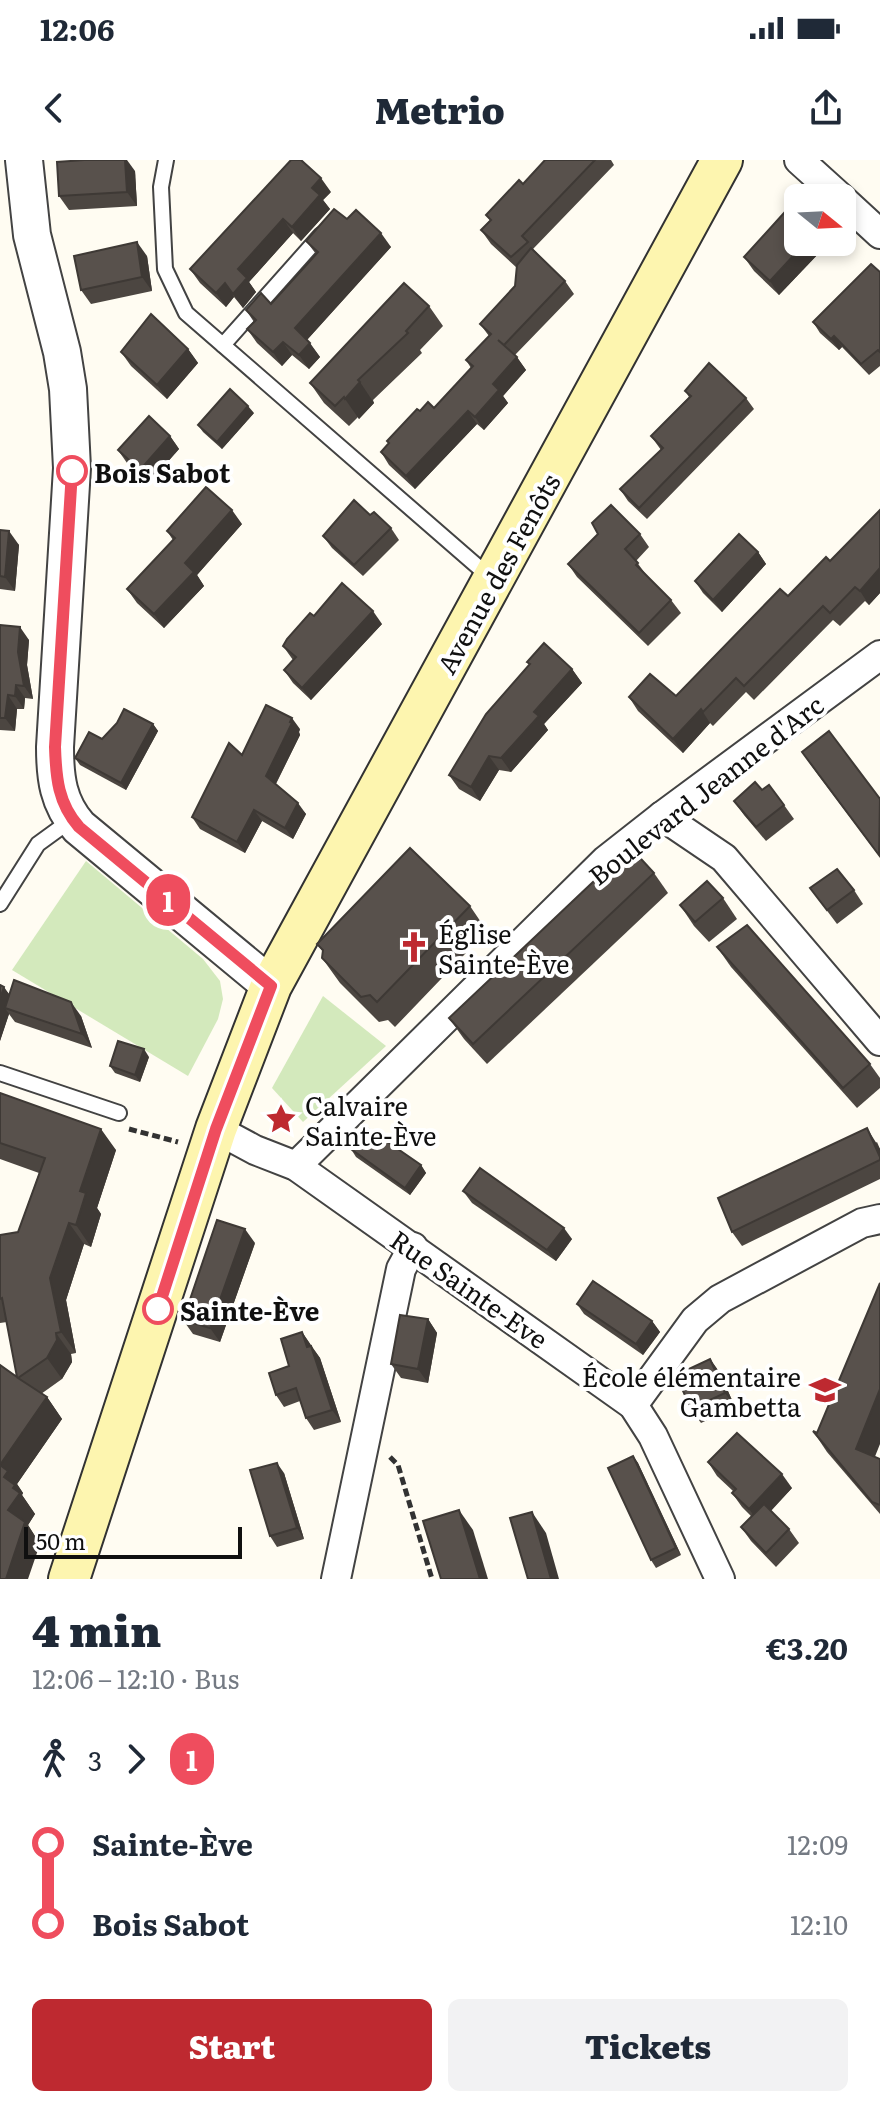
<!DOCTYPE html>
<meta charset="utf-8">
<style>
body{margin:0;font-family:Literata,serif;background:#f2f2f3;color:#1f2937;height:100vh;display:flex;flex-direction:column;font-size:30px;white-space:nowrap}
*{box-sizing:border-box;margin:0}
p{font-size:26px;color:#747a83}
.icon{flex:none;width:44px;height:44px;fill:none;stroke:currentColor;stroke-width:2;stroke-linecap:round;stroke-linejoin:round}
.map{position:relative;height:1419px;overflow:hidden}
.sheet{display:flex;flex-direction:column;background:#fff;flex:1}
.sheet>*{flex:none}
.badge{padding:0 16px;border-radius:26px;font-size:28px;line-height:52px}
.needle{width:52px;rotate:108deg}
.fabs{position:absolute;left:784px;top:24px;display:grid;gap:16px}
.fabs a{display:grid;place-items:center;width:72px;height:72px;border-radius:12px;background:#fff;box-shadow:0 4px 12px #0003;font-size:40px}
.scale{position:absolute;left:24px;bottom:20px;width:218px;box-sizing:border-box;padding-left:8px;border:4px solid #101010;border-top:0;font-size:22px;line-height:28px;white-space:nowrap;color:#101010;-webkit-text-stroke:6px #fff;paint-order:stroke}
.map>.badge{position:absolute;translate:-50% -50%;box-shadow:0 0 0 4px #fff}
.legs{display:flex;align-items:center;gap:12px;height:88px;padding:0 32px;font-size:26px}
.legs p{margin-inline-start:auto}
.head{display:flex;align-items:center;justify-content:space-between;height:136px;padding:0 32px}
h1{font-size:44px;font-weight:800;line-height:60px}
.cta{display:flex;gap:16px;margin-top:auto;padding:16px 32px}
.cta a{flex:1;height:92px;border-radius:12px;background:#be2930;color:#fff;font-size:32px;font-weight:800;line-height:92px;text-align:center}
.cta a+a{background:#f2f2f3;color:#1f2937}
ul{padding:0 32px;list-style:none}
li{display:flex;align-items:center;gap:28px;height:80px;font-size:30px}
li i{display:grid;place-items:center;width:12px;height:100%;margin:0 10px;background:currentColor}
li i::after{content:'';width:20px;height:20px;margin:-10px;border:6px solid;border-radius:50%;background:#fff}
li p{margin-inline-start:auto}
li:first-child i{background:linear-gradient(#0000 50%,currentColor 0)}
li:last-child i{background:linear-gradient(currentColor 50%,#0000 0)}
.status{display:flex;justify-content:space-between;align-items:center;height:56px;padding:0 40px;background:#fff;direction:ltr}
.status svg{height:22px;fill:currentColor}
header{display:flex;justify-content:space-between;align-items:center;height:104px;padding:0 32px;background:#fff;font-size:36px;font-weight:800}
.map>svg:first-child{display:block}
</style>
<div class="status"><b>12:06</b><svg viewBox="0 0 49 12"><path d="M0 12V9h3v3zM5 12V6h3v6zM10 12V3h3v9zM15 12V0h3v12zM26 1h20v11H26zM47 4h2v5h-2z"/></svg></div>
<header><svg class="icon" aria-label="back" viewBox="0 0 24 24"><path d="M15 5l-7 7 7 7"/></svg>Metrio<svg class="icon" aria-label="share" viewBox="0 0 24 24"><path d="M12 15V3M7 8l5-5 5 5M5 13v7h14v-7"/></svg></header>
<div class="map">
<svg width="880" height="1419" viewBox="0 0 880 1419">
<rect width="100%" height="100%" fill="#fffcf2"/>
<g fill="#d3e9bc">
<path d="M86,701L203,799L220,821L223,839L218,859L188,916L12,810Z"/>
<path d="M323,836L386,886L303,962L272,928Z"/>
</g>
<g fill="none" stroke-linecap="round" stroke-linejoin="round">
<defs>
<g id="service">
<path d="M166,0L161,27L165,109L186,153L492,419"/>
<path d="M223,185L321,75"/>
<path d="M0,744L38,684L71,660"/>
<path d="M0,913L119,953"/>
</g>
<g id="minor">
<path d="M799,0L841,38"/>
<path d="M842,39L880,74"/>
<path d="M662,656L724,698L880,881"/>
<path d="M216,969L255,990L296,1006L633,1245L653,1276L720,1419"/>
<path d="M296,1006L606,700L662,656L880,495"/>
<path d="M633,1245L695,1160L720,1139L862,1063L880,1059"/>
<path d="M336,1419L401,1109L413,1087"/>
</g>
<path id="tertiary" d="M24,0L32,75L62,192L68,229L72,308L55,587C55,618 58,643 79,667L271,826"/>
<path id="secondary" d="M69,1419L216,969L271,826L722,0"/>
</defs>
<use href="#service" stroke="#434343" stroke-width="18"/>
<use href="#minor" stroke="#434343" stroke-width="32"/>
<use href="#tertiary" stroke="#434343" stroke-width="40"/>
<use href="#secondary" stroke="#323232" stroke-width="44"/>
<g stroke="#323232" stroke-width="5" stroke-dasharray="8 4" stroke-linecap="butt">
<path d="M129,969L178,982"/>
<path d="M390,1297L398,1305L432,1419"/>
</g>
<use href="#service" stroke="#fff" stroke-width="14"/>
<use href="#minor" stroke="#fff" stroke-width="28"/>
<use href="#tertiary" stroke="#fff" stroke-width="36"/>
<use href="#secondary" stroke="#fdf5af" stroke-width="40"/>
</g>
<g fill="#4c4641">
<path d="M545,0H611L614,5L533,89L565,121L574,134L515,195L526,210L503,236L508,243L484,270L477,264L415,329L389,305L381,292L420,251L434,248L471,208L466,200L489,176L480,164L515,126L517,108L491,84L481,70L490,60L486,55L523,24Z"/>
<path d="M135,11L137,46L69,50L59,36Z"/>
<path d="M331,32L323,40L330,49L301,81L293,73L249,122L256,132L243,148L234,137L226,147L200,123L190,109Z"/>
<path d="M347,59L391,87L307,180L320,197L309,209L292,195L282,206L257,183L247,169L254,162L246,150L271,144L316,94L306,81Z"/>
<path d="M798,82H813L820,92L779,135L754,111L744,97Z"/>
<path d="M147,96L152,131L91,144L81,130Z"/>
<path d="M880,112V206L869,215L842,187L839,190L820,173L813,162Z"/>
<path d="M429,146L443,166L420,190L422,193L373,240L374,243L359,259L358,257L349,266L324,243L310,223Z"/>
<path d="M188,189L198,203L167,239L131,206L121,192Z"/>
<path d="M685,231L746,238L754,249L647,359L628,341L620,329L661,290L651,276L689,237Z"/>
<path d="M254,253L222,289L203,272L198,265Z"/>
<path d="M170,276L179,289L149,323L127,303L118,290Z"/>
<path d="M880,350V433L869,445L865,441L840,466L833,460L754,540L746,532L713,566L710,563L683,593L638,551L629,537L676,536L788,436L830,401Z"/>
<path d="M370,355L391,368L399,380L363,416L332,388L323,376Z"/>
<path d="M242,364L197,415L204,426L164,468L137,443L127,429L173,380L167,371Z"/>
<path d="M0,370L19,385L15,431L0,429Z"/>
<path d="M640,374L649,387L636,401L647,416L671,440L681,453L648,486L577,417L568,404Z"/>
<path d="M758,392L766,404L722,452L703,433L695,421Z"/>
<path d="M314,456L382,464L311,540L293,523L284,510L293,500L283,486Z"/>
<path d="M0,465L29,480L27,505L33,539L25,538L24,549H17L15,571L0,570Z"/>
<path d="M527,502L572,509L582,523L544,564L548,570L511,612L499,610L480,641L459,629L449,615L529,505Z"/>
<path d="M153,564L158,571L126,630L80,605L75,598L102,579Z"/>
<path d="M300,569L299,572L300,575L276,624L306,654L293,679L262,661L245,693L200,669L192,657L242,595Z"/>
<path d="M802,592L880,639V697L816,612Z"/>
<path d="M762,630L784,645L794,659L766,681L744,655L734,641Z"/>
<path d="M654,713L668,733L487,904L464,879L449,858Z"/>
<path d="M810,728L854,730L863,744L837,764Z"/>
<path d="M723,738L737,759L709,782L694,766L680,745Z"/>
<path d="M470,746L487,771L395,867L388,860L379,862L340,823L322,798L323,792L317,784Z"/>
<path d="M717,787L870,904L880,918V928L857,948L731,807Z"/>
<path d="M0,825L9,834L81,856L92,888L15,862L9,854L0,881Z"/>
<path d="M149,897L140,922L115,913L110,906Z"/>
<path d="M0,933L116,990L97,1048L101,1054L91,1087L84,1084L66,1140L76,1193L71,1194L72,1202L62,1219L41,1234L47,1237L62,1259L17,1324L23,1333L22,1335L35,1354L28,1365L40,1384L0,1419L17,1217L7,1162L0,1163V1075L18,1072L39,1013L0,999Z"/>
<path d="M877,982L880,989V1019L742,1086L732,1072Z"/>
<path d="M351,989L421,1005L426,1013L410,1035L356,997Z"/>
<path d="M463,1031L572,1079L556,1101L472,1043Z"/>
<path d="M255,1083L220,1182L193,1174L183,1160Z"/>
<path d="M577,1144L652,1161L660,1172L643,1195L584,1154Z"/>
<path d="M428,1159L437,1173L428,1223L401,1218L391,1204Z"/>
<path d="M302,1172L320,1198L341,1262L314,1270L306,1258L300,1241L284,1247L276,1235Z"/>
<path d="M710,1199L720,1213L735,1247L701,1263L691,1249Z"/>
<path d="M813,1271L880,1299V1354L827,1292Z"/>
<path d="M633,1296L638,1303L681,1395L656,1408L651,1400Z"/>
<path d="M708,1302L792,1328L771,1351L789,1369L799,1383L776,1407L751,1381L741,1367L752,1357L742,1347L732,1333L733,1331L717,1316Z"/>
<path d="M284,1313L304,1379L277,1387L270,1376Z"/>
</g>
<g fill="#3e3935">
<path d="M125,0H127L135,11L137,46L127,32Z"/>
<path d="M321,18L331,32L323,40L330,49L301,81L292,67L312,28Z"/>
<path d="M283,59L293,73L249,122L256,132L243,148L233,134L238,109Z"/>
<path d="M381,73L391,87L305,182L295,168Z"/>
<path d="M137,82L147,96L152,131L142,117Z"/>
<path d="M806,82H813L820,92L779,135L770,121Z"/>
<path d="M225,123L234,137L226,147L216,133Z"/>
<path d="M834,176L842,187L839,190L831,179Z"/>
<path d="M283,182L292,195L282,206L273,192Z"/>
<path d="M310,183L320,197L309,209L299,195Z"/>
<path d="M188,189L198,203L167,239L157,225Z"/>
<path d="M517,197L526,210L503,236L508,243L484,270L475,257L493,224Z"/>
<path d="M360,222L374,243L359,259L345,239Z"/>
<path d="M248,246L254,253L222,289L217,282Z"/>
<path d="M468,251L477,264L415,329L406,316Z"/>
<path d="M170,276L179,289L149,323L140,310Z"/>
<path d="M232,350L242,364L197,415L204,426L164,468L154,454L185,403Z"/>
<path d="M9,371L19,385L15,431L5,417Z"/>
<path d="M758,392L766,404L722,452L713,440Z"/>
<path d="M880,408V433L869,445L860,431Z"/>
<path d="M373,451L382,464L311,540L302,528Z"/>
<path d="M20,467L29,480L27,505L33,539L24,526L18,492Z"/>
<path d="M572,509L582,523L544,564L548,570L511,612L501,598L534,552Z"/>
<path d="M16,525L25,538L24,549L15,536Z"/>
<path d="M8,535L17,549L15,571L5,558Z"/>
<path d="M701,549L710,563L683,593L673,579Z"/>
<path d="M292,558L300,569L299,572L300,575L274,627L266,616Z"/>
<path d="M153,564L158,571L126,630L121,623Z"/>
<path d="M489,596L499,610L480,641L471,627Z"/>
<path d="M298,643L306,654L293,679L285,668Z"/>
<path d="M254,650L262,661L245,693L237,682Z"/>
<path d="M4,827L14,841L5,848L9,854L0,881V839Z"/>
<path d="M71,842L81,856L92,888L82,874Z"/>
<path d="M144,889L149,897L140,922L135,915Z"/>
<path d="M867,968L880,989V997Z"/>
<path d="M101,969L116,990L97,1048L101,1054L91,1087L76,1065L80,1031Z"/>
<path d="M421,1005L426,1013L410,1035L405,1028Z"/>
<path d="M69,1063L84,1084L66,1140L76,1193L61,1172L50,1118Z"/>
<path d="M564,1068L572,1079L556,1101L547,1090Z"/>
<path d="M245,1069L255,1083L220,1182L210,1168Z"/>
<path d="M428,1159L437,1173L428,1223L418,1209Z"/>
<path d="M652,1161L660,1172L643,1195L636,1184Z"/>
<path d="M302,1172L310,1184L315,1199L307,1187Z"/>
<path d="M56,1173L71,1194L72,1202L62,1219L47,1198Z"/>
<path d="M311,1186L320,1198L341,1262L332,1250Z"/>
<path d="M710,1199L720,1213L735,1247L725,1233Z"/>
<path d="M880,1229V1284L870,1309L856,1289Z"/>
<path d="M47,1237L62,1259L17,1324L23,1333L22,1335L35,1354L28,1365L40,1384L28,1419H6L8,1350L4,1317L0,1305Z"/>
<path d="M633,1296L638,1303L681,1395L676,1388Z"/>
<path d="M277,1303L284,1313L304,1379L297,1368Z"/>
<path d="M782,1314L792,1328L759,1363L749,1349Z"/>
<path d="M459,1350L473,1370L488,1419H480Z"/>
<path d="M532,1352L546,1373L559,1419H551Z"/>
</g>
<g fill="#58514c" stroke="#3e3935" stroke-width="2">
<path d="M84,0H125L127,32L59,36L57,2Z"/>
<path d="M291,0H301L321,18L312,28L320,35L292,67L283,59L238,109L247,118L233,134L225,123L216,133L190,109Z"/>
<path d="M545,0H595L522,76L528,82L511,97L481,70L491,60L486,55L519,20L523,24Z"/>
<path d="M334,49L347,59L356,50L381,73L295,168L310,183L299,195L283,182L273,192L247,169L256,160L246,150L261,133L271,144L310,101L318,92L306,81Z"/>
<path d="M784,53L798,66V82H806L770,121L744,97Z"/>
<path d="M137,82L142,117L81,130L74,96Z"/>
<path d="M531,88L565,121L504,185L498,180L517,197L493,224L499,230L475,257L468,251L406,316L381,292L389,283L387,281L417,249L420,251L428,242L434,248L473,206L466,200L491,174L480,164L515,126L517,105Z"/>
<path d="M871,104L880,112V192L878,190L861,204L834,176L831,179L813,162Z"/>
<path d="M404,123L429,146L406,171L408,173L358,220L360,222L345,239L344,237L335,246L310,223Z"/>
<path d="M151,154L188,189L157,225L121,192Z"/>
<path d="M709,203L746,238L639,348L620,329L663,288L651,276L691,236L685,231Z"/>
<path d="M230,229L248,246L217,282L198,265Z"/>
<path d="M149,256L170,276L140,310L118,290Z"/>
<path d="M206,327L232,350L185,403L194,412L154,454L127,429L175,378L167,371Z"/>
<path d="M354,340L370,355L374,352L391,368L354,405L323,376Z"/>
<path d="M611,345L640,374L625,389L638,403L636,405L671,440L639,473L568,404L598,374L592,363Z"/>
<path d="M880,350V408L860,431L855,427L830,453L823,446L744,526L736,518L703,552L701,549L673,579L629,537L650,514L676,536L780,429L788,436L826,397L830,401Z"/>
<path d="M0,370L9,371L5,417L0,416Z"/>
<path d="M739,374L758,392L713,440L695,421Z"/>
<path d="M342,423L373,451L302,528L284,510L296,497L283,486L287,479L310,453L314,456Z"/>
<path d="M0,465L20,467L18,492L24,526L16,525L15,536L8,535L5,558H0Z"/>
<path d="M544,483L572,509L534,552L539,556L501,598L489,596L471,627L449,615L486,554L530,504L527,502Z"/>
<path d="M266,545L292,558L290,562L292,563L266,616L298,643L285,668L254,650L237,682L192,657L229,583L242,595Z"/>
<path d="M124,549L153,564L121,623L75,598L89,572L102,579L117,563Z"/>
<path d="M829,571L880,639L879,695L802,592Z"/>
<path d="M755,622L762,630L769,625L784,645L756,667L734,641Z"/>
<path d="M630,687L654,713L473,884L449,858Z"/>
<path d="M410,688L470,746L377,842L370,835L361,837L322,798L323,790L317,784Z"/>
<path d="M837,709L854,730L827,750L810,728Z"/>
<path d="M707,721L723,738L695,762L680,745Z"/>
<path d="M747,765L870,904L843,928L717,787Z"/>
<path d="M14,820L71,842L82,874L5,848Z"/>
<path d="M0,825L4,827L0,839Z"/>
<path d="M118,881L144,889L135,915L110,906Z"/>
<path d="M0,933L101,969L80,1031L86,1033L76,1065L69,1063L50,1118L61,1172L56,1173L57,1180L47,1198L18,1218L47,1237L0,1305V1205L17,1217L2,1138L0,1139V1075L18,1072L45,998L0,983Z"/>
<path d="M366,967L421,1005L405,1028L351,989Z"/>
<path d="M867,968L880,997V1000L732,1072L718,1038Z"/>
<path d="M480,1008L564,1068L547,1090L463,1031Z"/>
<path d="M217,1060L245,1069L210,1168L183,1160Z"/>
<path d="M593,1121L652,1161L636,1184L577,1144Z"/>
<path d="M880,1123V1229L856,1289L880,1299V1345L872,1342L813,1271L817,1273Z"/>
<path d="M400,1155L428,1159L418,1209L391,1204Z"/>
<path d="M302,1172L307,1187L311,1186L332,1250L306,1258L296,1228L276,1235L269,1213L289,1206L281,1179Z"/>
<path d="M710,1199L725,1233L691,1249L676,1215Z"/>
<path d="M737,1273L782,1314L749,1349L732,1333L736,1329L708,1302Z"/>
<path d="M633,1296L676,1388L651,1400L608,1308Z"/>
<path d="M277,1303L297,1368L270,1376L250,1310Z"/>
<path d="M0,1305L8,1311L4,1317L15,1325L13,1328L20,1333L8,1350L25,1362L6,1419H0Z"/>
<path d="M764,1344L789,1369L766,1393L741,1367Z"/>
<path d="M459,1350L480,1419H441L423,1361Z"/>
<path d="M532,1352L551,1419H528L510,1358Z"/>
</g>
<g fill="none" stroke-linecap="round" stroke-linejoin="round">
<defs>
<path id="line-1" d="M72,311L55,587C56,618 58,643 79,667L271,826L216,969L158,1149"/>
</defs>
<use href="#line-1" stroke="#fff" stroke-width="18"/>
<use href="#line-1" stroke="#ef4d5e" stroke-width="12"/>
</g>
<defs>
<symbol id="church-bare" viewBox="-9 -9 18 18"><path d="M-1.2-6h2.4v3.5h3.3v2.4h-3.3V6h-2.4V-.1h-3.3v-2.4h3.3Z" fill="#be2930" stroke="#fff" stroke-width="2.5" paint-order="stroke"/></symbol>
<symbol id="sight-bare" viewBox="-9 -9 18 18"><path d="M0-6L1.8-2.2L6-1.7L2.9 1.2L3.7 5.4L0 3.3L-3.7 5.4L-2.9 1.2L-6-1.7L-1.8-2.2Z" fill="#be2930" stroke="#fff" stroke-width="2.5" paint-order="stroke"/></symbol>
<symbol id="school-bare" viewBox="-9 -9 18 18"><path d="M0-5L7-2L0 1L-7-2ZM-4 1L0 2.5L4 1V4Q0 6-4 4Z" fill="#be2930" stroke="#fff" stroke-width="2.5" paint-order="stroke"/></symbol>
</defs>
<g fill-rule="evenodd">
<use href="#church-bare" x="392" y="765" width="44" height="44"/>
<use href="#sight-bare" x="259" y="937" width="44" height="44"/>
<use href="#school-bare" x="803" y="1208" width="44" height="44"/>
</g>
<g fill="#fff" stroke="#ef4d5e" stroke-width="4">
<circle cx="72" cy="311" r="14"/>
<circle cx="158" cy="1149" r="14"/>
</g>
<g text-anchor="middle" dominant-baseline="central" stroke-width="8" stroke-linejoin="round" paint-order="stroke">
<g font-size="26" font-weight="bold" fill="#101010" stroke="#fff" text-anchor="start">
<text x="94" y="311">Bois Sabot</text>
<text x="180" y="1149">Sainte-Ève</text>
</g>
<g font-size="26" fill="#101010" stroke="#fff">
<text transform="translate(497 413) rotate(-61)">Avenue des Fenôts</text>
<text transform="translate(705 629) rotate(-38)">Boulevard Jeanne d'Arc</text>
<text transform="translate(470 1128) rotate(35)">Rue Sainte-Eve</text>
</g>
<g font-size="26" fill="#101010" stroke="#fff" text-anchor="start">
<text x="438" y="772">Église<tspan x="438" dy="30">Sainte-Ève</tspan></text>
<text x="305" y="944">Calvaire<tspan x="305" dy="30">Sainte-Ève</tspan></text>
<text x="801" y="1215" text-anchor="end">École élémentaire<tspan x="801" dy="30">Gambetta</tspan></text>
</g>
</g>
</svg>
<div class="fabs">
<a><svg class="needle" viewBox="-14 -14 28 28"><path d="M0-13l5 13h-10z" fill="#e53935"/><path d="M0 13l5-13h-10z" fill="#747a83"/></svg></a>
</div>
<div class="scale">50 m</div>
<b class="badge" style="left:168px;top:740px;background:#ef4d5e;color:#fff">1</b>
</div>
<section class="sheet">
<div class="head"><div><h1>4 min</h1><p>12:06 – 12:10 · Bus</p></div><b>€3.20</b></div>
<div class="legs"><svg class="icon" aria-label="walk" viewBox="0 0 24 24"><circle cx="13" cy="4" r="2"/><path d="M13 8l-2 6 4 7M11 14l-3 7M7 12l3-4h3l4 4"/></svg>3<svg class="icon" aria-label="forward" viewBox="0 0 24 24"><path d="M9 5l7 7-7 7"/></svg><b class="badge" style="background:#ef4d5e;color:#fff">1</b></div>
<ul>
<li><i style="color:#ef4d5e"></i><b>Sainte-Ève</b><p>12:09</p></li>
<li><i style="color:#ef4d5e"></i><b>Bois Sabot</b><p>12:10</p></li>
</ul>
<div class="cta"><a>Start</a><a>Tickets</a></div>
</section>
